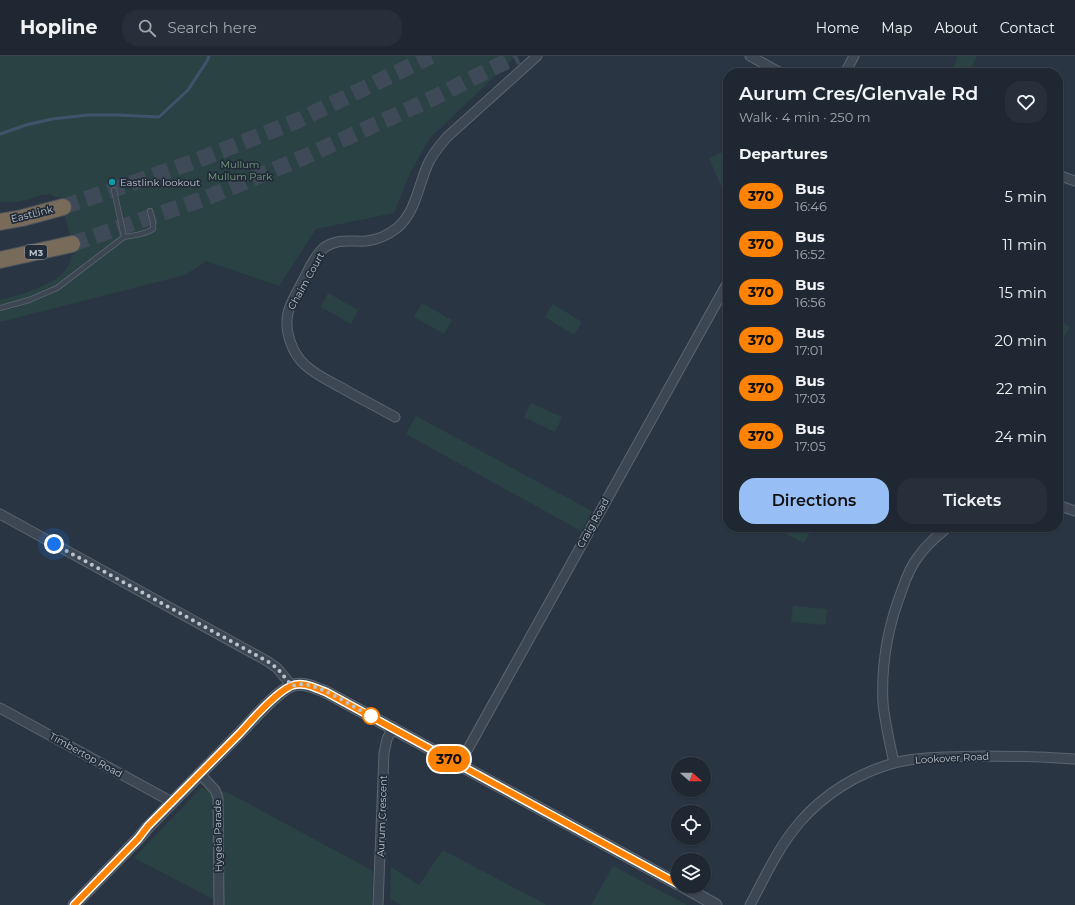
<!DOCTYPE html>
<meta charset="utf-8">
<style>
body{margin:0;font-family:Montserrat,sans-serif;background:#27303a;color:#f1f3f6;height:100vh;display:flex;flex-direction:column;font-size:15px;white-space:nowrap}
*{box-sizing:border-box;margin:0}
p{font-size:13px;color:#a1a6ac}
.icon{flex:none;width:22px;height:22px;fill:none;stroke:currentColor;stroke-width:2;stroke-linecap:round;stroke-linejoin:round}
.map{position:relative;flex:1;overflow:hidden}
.drawer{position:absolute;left:723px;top:12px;width:340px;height:464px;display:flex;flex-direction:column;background:#1f2832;border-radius:16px;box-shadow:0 1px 3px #0004,0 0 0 1px #3c444d}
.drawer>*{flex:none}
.badge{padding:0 8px;border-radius:13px;font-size:14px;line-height:26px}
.needle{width:26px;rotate:111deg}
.fabs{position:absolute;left:671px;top:701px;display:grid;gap:8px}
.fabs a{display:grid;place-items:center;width:40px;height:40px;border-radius:50%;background:#1f2832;box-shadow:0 1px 3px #0004,0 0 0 1px #3c444d;font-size:20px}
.you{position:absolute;width:20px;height:20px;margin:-10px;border:3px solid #fff;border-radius:50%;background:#1a73e8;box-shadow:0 0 0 6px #1a73e833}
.map>.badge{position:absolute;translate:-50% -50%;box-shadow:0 0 0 2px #fff}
h2{padding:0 16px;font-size:15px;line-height:36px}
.round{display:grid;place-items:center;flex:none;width:42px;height:42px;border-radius:16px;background:#27303a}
.head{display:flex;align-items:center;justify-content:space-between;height:68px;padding:0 16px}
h1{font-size:19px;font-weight:600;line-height:30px}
.primary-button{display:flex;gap:8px;margin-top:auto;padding:8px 16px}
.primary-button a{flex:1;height:46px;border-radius:16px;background:#97bff5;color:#111;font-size:16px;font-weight:600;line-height:46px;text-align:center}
.primary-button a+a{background:#27303a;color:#f1f3f6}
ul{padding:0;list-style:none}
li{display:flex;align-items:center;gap:12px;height:48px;padding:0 16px}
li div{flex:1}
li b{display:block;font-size:15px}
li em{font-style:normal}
li .badge{min-width:44px;font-weight:700;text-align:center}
header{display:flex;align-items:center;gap:24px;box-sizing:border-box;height:56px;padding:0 20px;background:#1f2832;border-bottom:1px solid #3c444d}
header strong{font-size:19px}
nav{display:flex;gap:22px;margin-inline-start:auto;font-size:14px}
.search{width:280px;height:36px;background:#27303a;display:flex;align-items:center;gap:10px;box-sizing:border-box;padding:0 14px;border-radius:16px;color:#a1a6ac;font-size:15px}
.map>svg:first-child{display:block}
</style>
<header>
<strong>Hopline</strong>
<div class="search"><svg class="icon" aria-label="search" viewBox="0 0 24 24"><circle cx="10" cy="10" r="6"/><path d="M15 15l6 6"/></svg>Search here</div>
<nav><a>Home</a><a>Map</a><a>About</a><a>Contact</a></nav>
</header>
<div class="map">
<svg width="1075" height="849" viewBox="0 0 1075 849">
<rect width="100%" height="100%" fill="#293543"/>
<g fill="#2b4244">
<path d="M0,0H516L430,82L411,115L394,157L316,173L279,230L206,205L185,219L0,266V244C17,240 52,230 64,216C68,211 70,206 72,199L75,198L60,141L57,142L50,138L41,139L30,143L17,146H0Z"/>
<path d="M958,0H977L968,17H951Z"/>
<path d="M725,95L728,102V138L725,139L709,102Z"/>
<path d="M328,237L358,254L351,268L321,251Z"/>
<path d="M422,247L452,264L444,278L414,261Z"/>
<path d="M553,248L582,266L574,279L545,261Z"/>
<path d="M1058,264L1070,271L1062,285L1058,282Z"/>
<path d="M531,347L562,361L555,376L524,361Z"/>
<path d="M416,360L592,455L581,475L406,378Z"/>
<path d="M774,471H808L812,473L804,487Z"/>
<path d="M793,550L827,553L826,569L791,566Z"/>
<path d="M201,732L227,736L373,815L372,849H218L213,843L134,802Z"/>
<path d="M443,794L547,849H401L390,843L391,811L419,829Z"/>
<path d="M613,810L687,849H591Z"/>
</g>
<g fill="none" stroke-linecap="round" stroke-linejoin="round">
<path stroke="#3f546b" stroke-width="3" d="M0,78L26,69L52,63L88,59H118L159,61L188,34L207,5L209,0"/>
<g stroke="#3f4a58" stroke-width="16" stroke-dasharray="16 8" stroke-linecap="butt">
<path d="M63,151L193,106L299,64L431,0"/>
<path d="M72,188L206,142L302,102L429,44L517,0"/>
</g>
<defs>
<g id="service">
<path d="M124,181C135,179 144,179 153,173V166L150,155"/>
<path d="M0,252L29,244L57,232L124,181L114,134"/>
</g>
<g id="minor">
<path d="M750,0L781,17"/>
<path d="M845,17L854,0"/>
<path d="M1058,119L1075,125"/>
<path d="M395,361C377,351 359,342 342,332C329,325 316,319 305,309C292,297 284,275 288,257C290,248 295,240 299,232C306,220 314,199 325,191C339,182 351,186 366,185C377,184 388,179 397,172C416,156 418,130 428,108C433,97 440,89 447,81L537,0"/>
<path d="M1058,449L1075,455"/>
<path d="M0,458L267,605L277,612L292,630"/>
<path d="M0,652L172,746"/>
<path d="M894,707C890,688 885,668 883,647C881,608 888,570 902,534C906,522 910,511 918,501C926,489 937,480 948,471"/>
<path d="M459,709L728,226"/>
<path d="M200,718L215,734L218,742L219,849"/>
<path d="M378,849L384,697L387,683L393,672"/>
<path d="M750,849C765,821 779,790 800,766C824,738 858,717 894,707C922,700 955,701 984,700C1014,700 1045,701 1075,703"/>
</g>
<g id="tertiary">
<path d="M682,830L716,849"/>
<path d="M74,849L138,783L148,771C178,740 208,710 238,679C251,666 275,637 291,630C303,625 316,632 326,636L678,828"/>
</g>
<g id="motorway">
<path d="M0,166L22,162L63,151"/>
<path d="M0,204L72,188"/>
</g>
</defs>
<use href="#service" stroke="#5b6570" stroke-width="6"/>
<use href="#minor" stroke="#5b6570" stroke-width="11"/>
<use href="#tertiary" stroke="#5b6570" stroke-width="13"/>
<use href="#motorway" stroke="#47525d" stroke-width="18"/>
<use href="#service" stroke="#3d4753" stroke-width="4.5"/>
<use href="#minor" stroke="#3d4753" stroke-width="9"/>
<use href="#tertiary" stroke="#3d4753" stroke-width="11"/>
<use href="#motorway" stroke="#786b5a" stroke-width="16"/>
</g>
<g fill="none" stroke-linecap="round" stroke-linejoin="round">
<defs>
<path id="line" d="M74,849L138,783L148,770C179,739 209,708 240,677C252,664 275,637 291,630C303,625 315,632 326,636L678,828"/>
</defs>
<use href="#line" stroke="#fff" stroke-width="9"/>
<use href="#line" stroke="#ff8200" stroke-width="6"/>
<path stroke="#bac2cc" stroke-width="4" stroke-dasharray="0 7.2" d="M54,488L267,605L277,612L292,630C296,629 300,628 304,628C326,632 351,650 371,660"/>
</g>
<circle fill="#0f9aa8" stroke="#212c38" stroke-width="1.5" cx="112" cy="126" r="4"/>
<circle fill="#fff" stroke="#ff8200" stroke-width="2" cx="371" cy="660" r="8"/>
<g text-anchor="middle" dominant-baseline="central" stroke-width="3.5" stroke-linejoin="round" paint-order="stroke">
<rect fill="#212c38" stroke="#8c95a0" stroke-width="1" x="25" y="189" width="22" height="14" rx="3"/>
<g font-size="9" font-weight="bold" fill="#bac2cc">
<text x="36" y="196">M3</text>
</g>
<g font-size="10" fill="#729c7a" stroke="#212c38">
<text x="240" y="108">Mullum<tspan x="240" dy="12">Mullum Park</tspan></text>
</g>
<g font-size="10" fill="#bac2cc" stroke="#212c38" text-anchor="start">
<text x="120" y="126">Eastlink lookout</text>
</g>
<g font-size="10" fill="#bac2cc" stroke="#212c38">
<text transform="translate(32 158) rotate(-14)">EastLink</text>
<text transform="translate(306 225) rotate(-61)">Chaim Court</text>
<text transform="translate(593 467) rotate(-61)">Craig Road</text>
<text transform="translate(86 699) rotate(29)">Timbertop Road</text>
<text transform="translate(952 702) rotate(-3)">Lookover Road</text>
<text transform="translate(382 760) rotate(-88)">Aurum Crescent</text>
<text transform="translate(218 780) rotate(-91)">Hygeia Parade</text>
</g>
</g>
</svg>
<div class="fabs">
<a><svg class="needle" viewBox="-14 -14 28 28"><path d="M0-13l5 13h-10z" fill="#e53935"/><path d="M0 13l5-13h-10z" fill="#a1a6ac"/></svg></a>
<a><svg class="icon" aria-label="locate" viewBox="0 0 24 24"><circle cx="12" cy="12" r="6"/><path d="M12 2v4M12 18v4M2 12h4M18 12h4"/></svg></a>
<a><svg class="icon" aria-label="layers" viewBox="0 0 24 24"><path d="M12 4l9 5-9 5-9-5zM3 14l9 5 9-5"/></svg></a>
</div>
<div class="you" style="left:54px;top:488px"></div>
<b class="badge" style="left:449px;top:703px;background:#ff8200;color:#111">370</b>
<section class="drawer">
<div class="head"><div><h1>Aurum Cres/Glenvale Rd</h1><p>Walk · 4 min · 250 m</p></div><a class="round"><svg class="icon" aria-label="heart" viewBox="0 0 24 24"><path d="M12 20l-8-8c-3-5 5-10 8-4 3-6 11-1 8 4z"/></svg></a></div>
<h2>Departures</h2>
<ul>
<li><span class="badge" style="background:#ff8200;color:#111">370</span><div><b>Bus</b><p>16:46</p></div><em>5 min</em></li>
<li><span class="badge" style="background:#ff8200;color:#111">370</span><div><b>Bus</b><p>16:52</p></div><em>11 min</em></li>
<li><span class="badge" style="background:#ff8200;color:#111">370</span><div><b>Bus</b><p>16:56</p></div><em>15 min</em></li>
<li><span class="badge" style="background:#ff8200;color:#111">370</span><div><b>Bus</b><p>17:01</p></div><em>20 min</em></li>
<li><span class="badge" style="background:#ff8200;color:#111">370</span><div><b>Bus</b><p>17:03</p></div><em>22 min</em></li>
<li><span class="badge" style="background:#ff8200;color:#111">370</span><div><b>Bus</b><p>17:05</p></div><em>24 min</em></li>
</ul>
<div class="primary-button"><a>Directions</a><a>Tickets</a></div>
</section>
</div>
